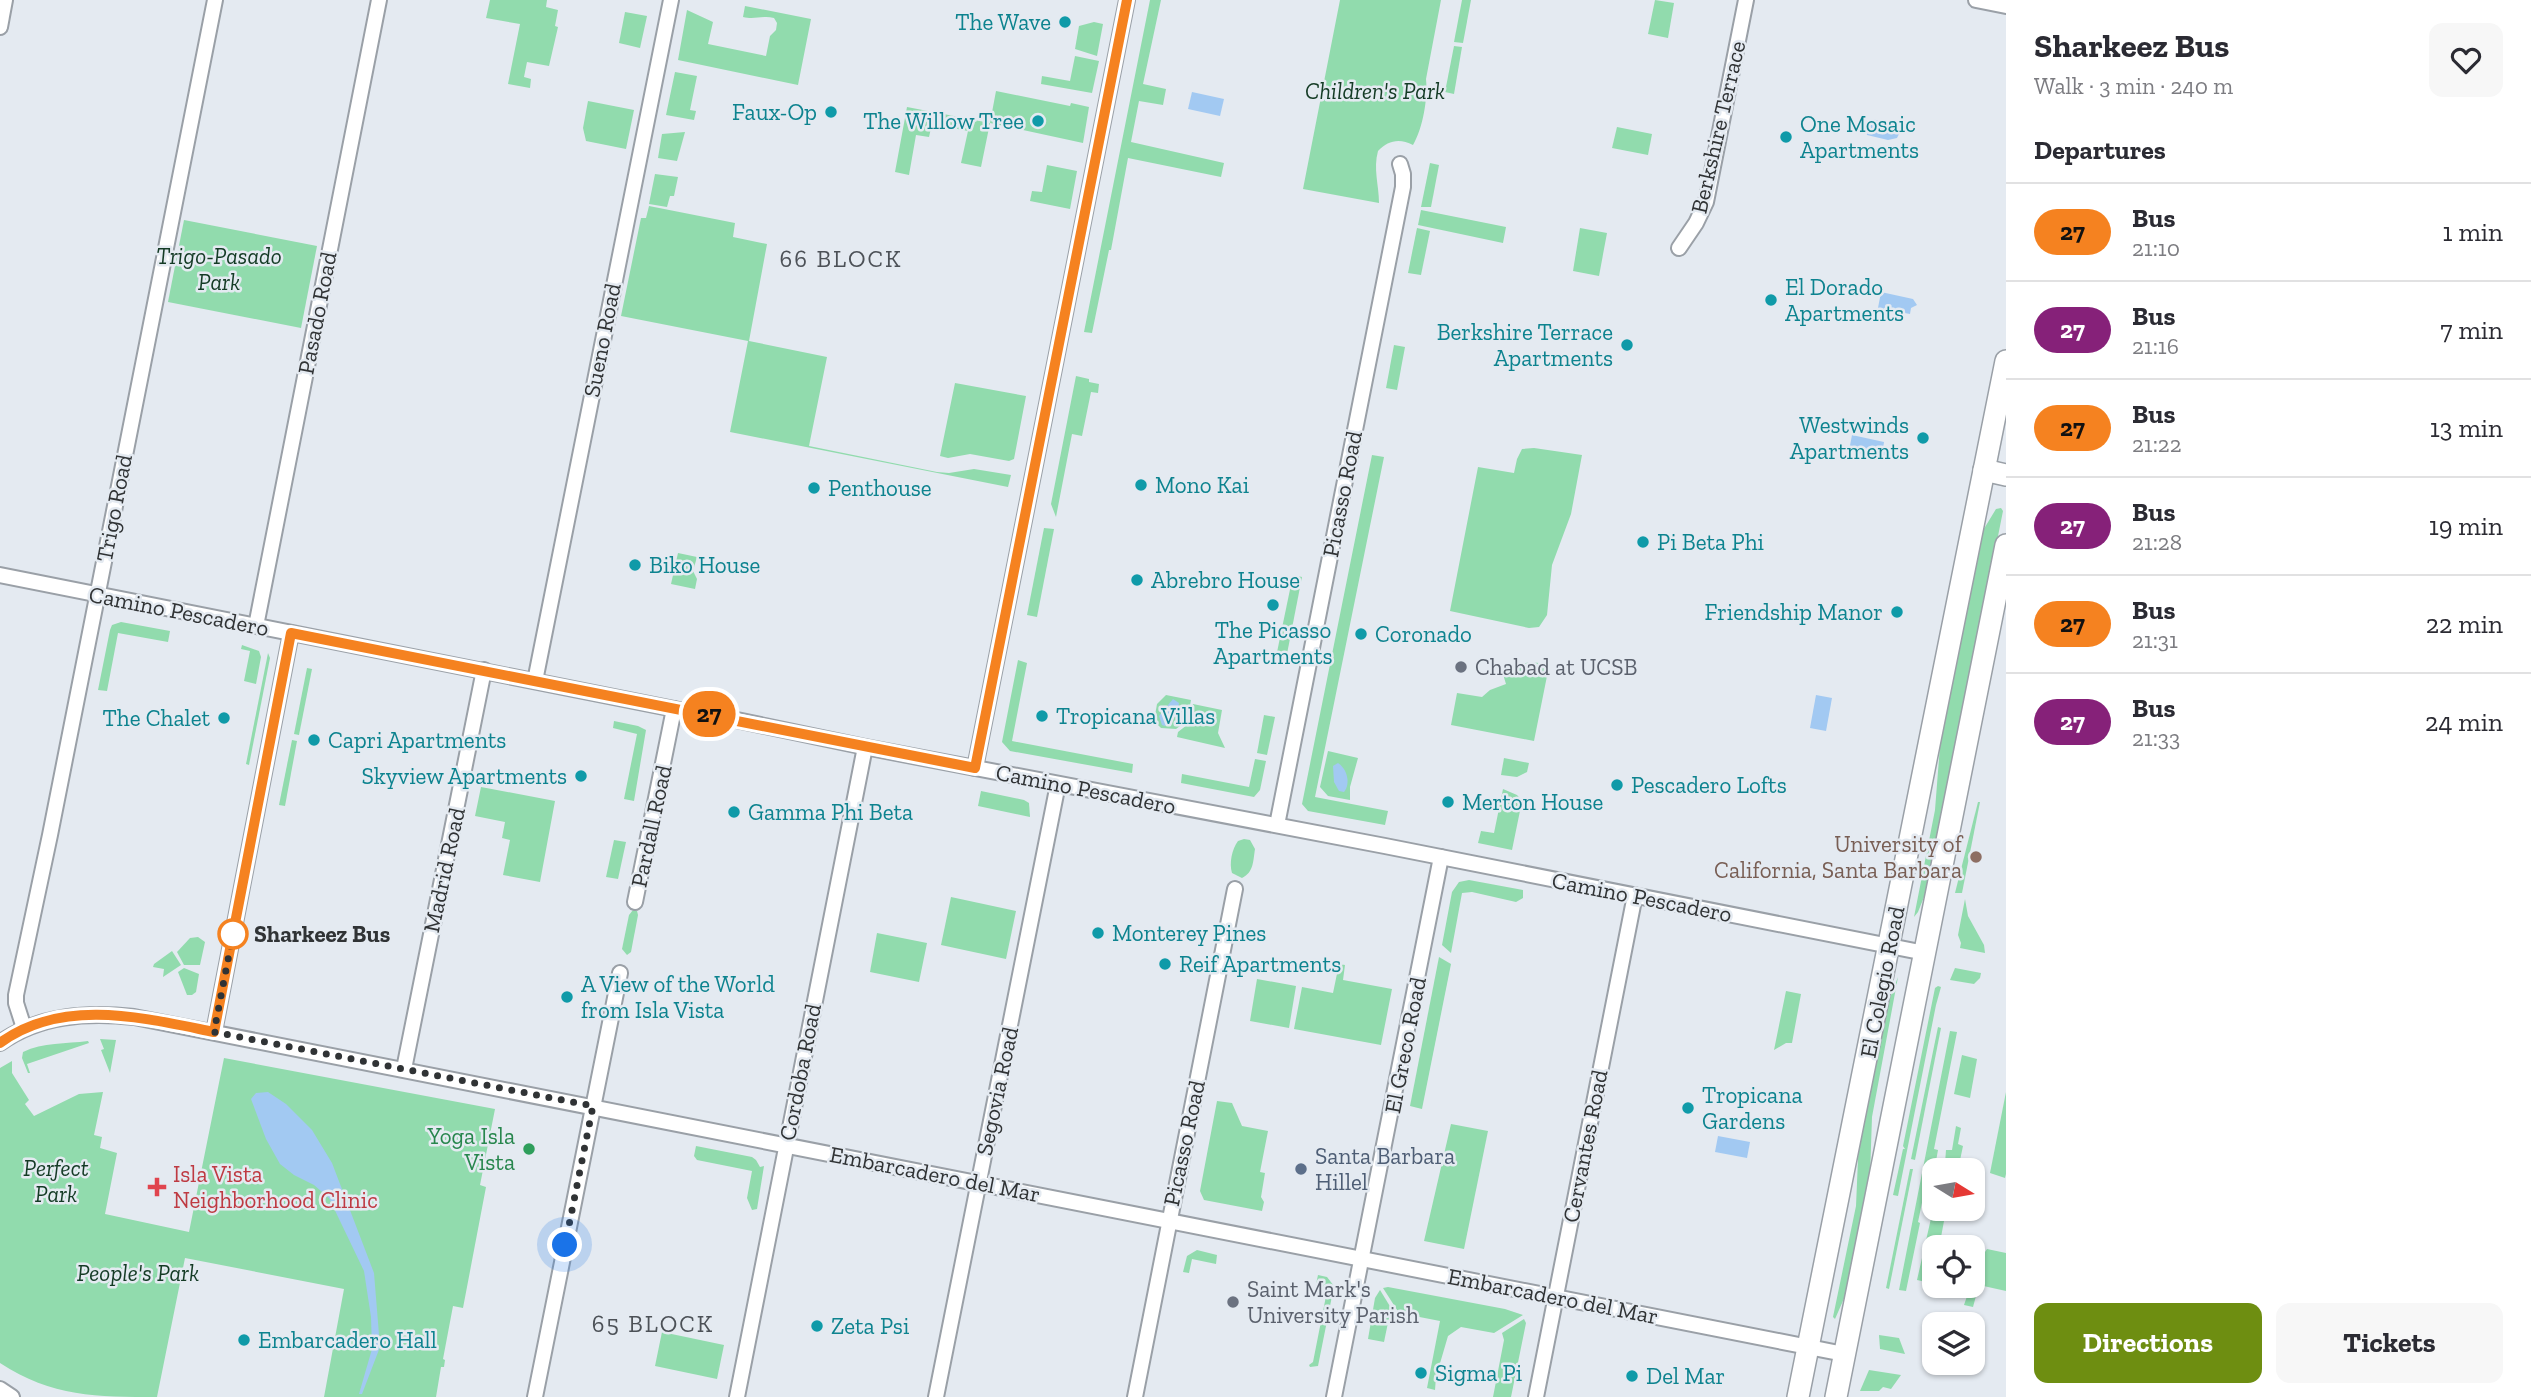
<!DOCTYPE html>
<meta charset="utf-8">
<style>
body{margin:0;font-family:"Zilla Slab",serif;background:#f7f7f7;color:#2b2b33;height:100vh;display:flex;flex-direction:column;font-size:26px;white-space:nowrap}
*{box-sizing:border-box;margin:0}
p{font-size:23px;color:#7c7c81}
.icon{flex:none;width:38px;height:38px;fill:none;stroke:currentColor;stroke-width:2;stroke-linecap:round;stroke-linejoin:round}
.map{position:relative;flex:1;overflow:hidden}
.sheet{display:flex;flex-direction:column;background:#fff;width:525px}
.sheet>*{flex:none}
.badge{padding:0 14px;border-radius:23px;font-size:24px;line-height:46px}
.needle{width:46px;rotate:101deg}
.controls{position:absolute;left:1922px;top:1158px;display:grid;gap:14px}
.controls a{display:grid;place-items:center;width:63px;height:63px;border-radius:14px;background:#fff;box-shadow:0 2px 5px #0004;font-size:35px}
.you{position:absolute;width:35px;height:35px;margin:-18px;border:5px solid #fff;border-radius:50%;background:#1a73e8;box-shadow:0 0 0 10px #1a73e833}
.map>.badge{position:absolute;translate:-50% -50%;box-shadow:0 0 0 4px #fff}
h2{padding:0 28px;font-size:26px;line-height:63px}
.round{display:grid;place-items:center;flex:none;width:74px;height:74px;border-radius:14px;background:#f7f7f7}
.summary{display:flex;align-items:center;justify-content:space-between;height:119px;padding:0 28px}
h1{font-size:33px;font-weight:800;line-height:52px}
.action{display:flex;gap:14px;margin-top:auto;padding:14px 28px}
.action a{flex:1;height:80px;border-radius:14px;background:#6e8e11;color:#fff;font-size:28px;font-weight:800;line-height:80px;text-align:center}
.action a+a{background:#f7f7f7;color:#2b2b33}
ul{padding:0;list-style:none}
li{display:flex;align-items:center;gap:21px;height:98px;padding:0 28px;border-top:2px solid #e1e1e2}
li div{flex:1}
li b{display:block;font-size:26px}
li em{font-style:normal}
li .badge{min-width:77px;font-weight:700;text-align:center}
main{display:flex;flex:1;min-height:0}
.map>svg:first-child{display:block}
</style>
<main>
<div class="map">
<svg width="2006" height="1397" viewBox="0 0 2006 1397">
<rect width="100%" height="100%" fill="#e4eaf1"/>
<g fill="#91dbad">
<path d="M490,0H547L546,7L558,10L555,26L558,27L549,66L527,62L524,77L531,79L530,88L508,84L520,24L486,18Z"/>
<path d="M1150,0H1161L1143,84L1166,89L1163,105L1139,101L1131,142L1224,163L1221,177L1128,158L1111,250H1109L1092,333L1084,332Z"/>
<path d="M1340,0H1441L1426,79C1428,98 1423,128 1413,145C1400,138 1388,140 1378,151C1373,169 1379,185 1379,203L1303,189Z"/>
<path d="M1462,0H1471L1463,43L1454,42Z"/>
<path d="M1655,0L1674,3L1668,38L1648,34Z"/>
<path d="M745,6L811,19L798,85L678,60L687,10L713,22L708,44L766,56L770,36L776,30L777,23L774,18C763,15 755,20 743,17Z"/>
<path d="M625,12L647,16L640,48L619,43Z"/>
<path d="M1094,22L1103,24L1097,56L1075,49L1079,26Z"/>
<path d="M1454,46L1462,47L1454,94L1445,92Z"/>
<path d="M1075,56L1099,61L1092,93L1041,84L1042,76L1070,81Z"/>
<path d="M675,72L697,76L690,110L696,111L694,120L666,115Z"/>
<path d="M996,91L1070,106L1071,103L1089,107L1083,143L990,123L981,167L961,163L968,131L932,124L929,137L916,135L909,175L895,172L907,107L990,123Z"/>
<path d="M588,101L634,110L626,149L586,141L583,128Z"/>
<path d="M1617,127L1652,134L1648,155L1612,148Z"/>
<path d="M685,132L677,161L658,158L662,134Z"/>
<path d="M1430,163L1439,165L1431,207H1421Z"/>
<path d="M1047,165L1077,171L1070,209L1030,201L1032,191L1042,192Z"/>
<path d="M655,174L678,177L674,196H670L667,207L649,204Z"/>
<path d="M649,206L735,223L733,237L767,244L749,341L827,357L809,446L937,472L949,473L974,469L1011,475L1008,487L730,432L748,341L621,316L641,218H646Z"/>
<path d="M1421,210L1506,227L1503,243L1418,225Z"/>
<path d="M184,220L317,246L301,328L168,302Z"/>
<path d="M1417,228L1430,231L1421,275L1408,273Z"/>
<path d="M1580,228L1607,233L1599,276L1573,271Z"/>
<path d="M1394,345L1405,347L1397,390L1386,388Z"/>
<path d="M1076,376L1089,379V382L1099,384L1098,393L1091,392L1082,436L1072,434L1056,517L1051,504Z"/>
<path d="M955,383L1026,396L1014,459L1009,461L970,454L948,458L940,456Z"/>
<path d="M1534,448L1582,455L1571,514L1552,565L1547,615L1539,627L1529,628L1450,611L1478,467L1514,473L1517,459L1522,449Z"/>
<path d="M1372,455L1384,457L1315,797L1388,811L1385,825L1308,811L1302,804Z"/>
<path d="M2001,508L2003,511L1928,887L1918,912L1914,917L1935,810L1941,733L1982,532L1996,509Z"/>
<path d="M1044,528L1054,529L1037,617L1027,615Z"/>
<path d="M678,553L697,557L693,571L697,579L695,589L671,584Z"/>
<path d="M1293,575L1302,577L1286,659L1276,657Z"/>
<path d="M121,622L170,631L168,642L118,633L107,691L98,690L110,630L112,625Z"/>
<path d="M242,645L259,651L261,657L256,684L244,681L250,651L241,649Z"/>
<path d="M268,653L270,658L249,765L246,764Z"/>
<path d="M1018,660L1027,663L1012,741L1133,764L1132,773L1010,751L1002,742Z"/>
<path d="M1529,662L1539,663L1544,666L1547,676L1534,741L1451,725L1457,693L1482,697L1490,690L1506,684L1502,671Z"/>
<path d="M307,668L312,669L299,735L294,734Z"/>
<path d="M1166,695L1191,700L1187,721L1176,729L1161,728L1154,721L1157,704Z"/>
<path d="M1193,704L1222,710L1218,733L1225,748L1177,737L1178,732L1187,725Z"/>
<path d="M1264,715L1275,717L1267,755L1257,753Z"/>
<path d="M614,721L638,726L646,730L634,801L624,799L637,734L613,728Z"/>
<path d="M292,740L297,741L285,806L279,805Z"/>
<path d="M1328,751L1358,758L1350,787V800L1328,796L1320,787Z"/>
<path d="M1504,758L1529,763L1527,772L1517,777L1501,775Z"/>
<path d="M1255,759L1266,761L1260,790L1254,797L1181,783L1182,774L1249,787Z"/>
<path d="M481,787L555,801L540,882L503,875L510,840L502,838L505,822L475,816Z"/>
<path d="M1503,789L1517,795L1522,801L1512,850L1478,843L1481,831L1494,833Z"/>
<path d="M981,791L1024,800L1029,803L1030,817L978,806Z"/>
<path d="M1978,802H1980L1962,893H1955Z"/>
<path d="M1244,839L1250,840L1255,849C1253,861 1254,872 1242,878L1232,873C1229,863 1232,849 1238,841Z"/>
<path d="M614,840L626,842L618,879L606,877Z"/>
<path d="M1469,880L1523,890V898L1516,902L1472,892L1462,893L1451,953L1442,945L1452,892L1459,882Z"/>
<path d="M951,897L1016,911L1006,959L941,945Z"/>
<path d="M1965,899L1968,916L1984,945L1985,953L1960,948L1961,943L1958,935Z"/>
<path d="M633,910L637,911L638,915L631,952L627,955L622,949L629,915Z"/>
<path d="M877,933L927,943L919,982L870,972Z"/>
<path d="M198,937L205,942L200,965H184L177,952L190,938Z"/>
<path d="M172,951L181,965L163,977L164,969L153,967L154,964Z"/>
<path d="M1439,957L1451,964L1422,1109L1410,1106Z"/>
<path d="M1339,964L1345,965L1343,980L1392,989L1381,1045L1294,1029L1302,987L1333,993Z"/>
<path d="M184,968L199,974L196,992L192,995H187L178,972Z"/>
<path d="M1955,968L1981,973L1980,978L1974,984L1950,980Z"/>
<path d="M1898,977L1872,1117L1870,1176L1846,1294L1835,1319L1833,1317L1856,1206L1859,1136L1885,1011Z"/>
<path d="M1257,979L1296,986L1289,1028L1250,1021Z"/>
<path d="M1938,986L1941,987L1936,1005L1898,1196L1893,1195L1903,1149H1905L1903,1146L1935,988Z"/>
<path d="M1786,991L1801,994L1792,1043H1786L1774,1050Z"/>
<path d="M1938,1027L1941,1028L1915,1160L1911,1159Z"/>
<path d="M1950,1031L1957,1032L1934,1149L1938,1150L1936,1161H1929L1926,1177L1932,1178L1930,1188H1925L1918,1222L1920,1223L1906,1291L1899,1290Z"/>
<path d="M100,1039L116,1040L110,1073L101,1050L104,1049Z"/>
<path d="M88,1041L89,1043L27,1064L30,1073H28L22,1058L23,1052C43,1042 66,1044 88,1041Z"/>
<path d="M1962,1055L1977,1059L1970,1098L1954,1094Z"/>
<path d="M224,1058L495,1109L480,1185L486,1187L463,1308L453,1306L443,1359L445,1360L444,1367H441L436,1397H324L344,1289L185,1258L157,1397C97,1397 52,1397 0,1363V1068L12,1061V1073L29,1100L25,1104L34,1116L79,1094L103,1092L94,1135L102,1137L100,1148L117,1153L105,1214L189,1232Z"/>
<path d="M2006,1092V1174L2005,1178L1990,1173Z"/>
<path d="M1217,1101L1232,1103L1242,1126L1268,1131L1260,1172L1265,1173L1261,1197L1264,1202L1262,1211L1204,1200L1200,1191Z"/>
<path d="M1451,1124L1488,1131L1464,1249L1424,1241Z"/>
<path d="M1956,1126L1961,1128L1958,1144L1963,1146L1959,1165L1945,1163L1946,1150H1952Z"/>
<path d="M696,1146L752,1157L756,1160L760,1167L764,1166L757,1209L752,1210L747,1198L752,1171L697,1160L694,1156Z"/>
<path d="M1910,1169H1913L1889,1289L1886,1288Z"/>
<path d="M1932,1214L1941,1215L1939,1219L1944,1221L1939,1248H1934V1274L1931,1290L1926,1289V1282L1917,1280Z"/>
<path d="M1987,1249L2006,1253V1291L1979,1285L1973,1307L1964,1305L1979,1261Z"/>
<path d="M1197,1250L1217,1255L1216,1264L1192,1259L1189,1273L1183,1272L1187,1256Z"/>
<path d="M1318,1275L1327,1277L1334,1286L1318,1366L1310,1367L1309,1365L1313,1362L1327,1291L1315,1289Z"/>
<path d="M1388,1287L1505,1309L1523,1315L1494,1333L1461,1327L1448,1336L1436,1377L1435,1390L1427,1388L1440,1321L1399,1313L1383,1288Z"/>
<path d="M1380,1290L1391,1308L1384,1342L1368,1339L1375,1298Z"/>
<path d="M1524,1319L1526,1323L1511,1397H1493L1504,1340L1502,1333Z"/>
<path d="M662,1332L724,1345L717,1379L655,1366Z"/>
<path d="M1879,1335L1899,1338L1905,1354L1880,1349Z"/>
<path d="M1869,1370L1901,1375L1891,1389L1883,1387L1879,1391H1860Z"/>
</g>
<g fill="#a2c9f2">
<path d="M1192,92L1224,99L1220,116L1188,109Z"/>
<path d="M1871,119L1896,124L1899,134L1897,138L1888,140L1867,135L1864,126Z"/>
<path d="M1881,292L1913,299L1917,305L1911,308L1910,314L1878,308Z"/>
<path d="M1852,435L1884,442L1883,449L1886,453L1882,458L1849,451Z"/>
<path d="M1816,695L1832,698L1826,731L1810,728Z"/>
<path d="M1173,699L1179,703C1178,711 1173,723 1165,726L1162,725L1159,716Z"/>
<path d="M1338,763C1347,769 1351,783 1344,792L1339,791L1334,782L1333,766Z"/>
<path d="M268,1092L286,1104L312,1130L332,1163L374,1273L380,1347L362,1394H359L372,1349L371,1317L364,1271L329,1198L314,1185L294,1175L280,1164L266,1139L251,1099L256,1093Z"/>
<path d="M1718,1136L1750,1142L1747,1158L1715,1152Z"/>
</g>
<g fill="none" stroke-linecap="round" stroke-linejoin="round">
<defs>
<g id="minor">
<path d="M1976,0L2006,6"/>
<path d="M0,27L5,0"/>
<path d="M1679,248L1696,223L1706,202L1746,0"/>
<path d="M0,575L684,711L703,713L865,747L1385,846L1925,953"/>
<path d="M256,626L379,0"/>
<path d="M535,681L671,0"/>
<path d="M975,768L1127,0"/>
<path d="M1277,825L1403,187V174L1400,164"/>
<path d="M635,902L674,709"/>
<path d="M24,1028L16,1003V995L50,835L215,0"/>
<path d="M214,1032L291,633"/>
<path d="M0,1043C39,1015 87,1012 134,1017L1844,1354"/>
<path d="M404,1069L484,670"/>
<path d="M0,1389L12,1397"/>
<path d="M535,1397L620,973"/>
<path d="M737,1397L865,747"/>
<path d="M936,1397L1058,784"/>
<path d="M1135,1397L1235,889"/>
<path d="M1334,1397L1441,857"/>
<path d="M1536,1397L1635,895"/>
</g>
<g id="secondary">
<path d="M1984,470L2006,475"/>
<path d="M1798,1397L2006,361"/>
<path d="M1836,1397L2006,545"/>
</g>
</defs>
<use href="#minor" stroke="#9aa0a7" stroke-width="18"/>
<use href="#secondary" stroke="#9aa0a7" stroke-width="24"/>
<use href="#minor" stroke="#fff" stroke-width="14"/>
<use href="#secondary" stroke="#fff" stroke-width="21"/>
</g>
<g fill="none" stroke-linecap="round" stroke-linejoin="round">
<defs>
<path id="line" d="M0,1043C63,997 144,1018 214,1032L291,633L975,768L1127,0"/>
</defs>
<use href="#line" stroke="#fff" stroke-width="16"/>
<use href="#line" stroke="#f58220" stroke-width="10"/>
<path stroke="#303335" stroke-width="7" stroke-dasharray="0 12.6" d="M233,934L214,1032L593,1106L565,1245"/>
</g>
<g fill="#0f9aa8" stroke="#e4eaf1" stroke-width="2.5">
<circle cx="1065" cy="22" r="7"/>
<circle cx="831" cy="112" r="7"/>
<circle cx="1038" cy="121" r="7"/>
<circle cx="1786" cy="137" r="7"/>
<circle cx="1771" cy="300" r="7"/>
<circle cx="1627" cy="345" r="7"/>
<circle cx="1923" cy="438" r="7"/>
<circle cx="1141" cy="485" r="7"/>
<circle cx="814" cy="488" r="7"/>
<circle cx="1643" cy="542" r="7"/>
<circle cx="635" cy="565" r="7"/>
<circle cx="1137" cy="580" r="7"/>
<circle cx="1273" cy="605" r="7"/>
<circle cx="1897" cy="612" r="7"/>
<circle cx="1361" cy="634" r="7"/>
<circle cx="1042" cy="716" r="7"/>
<circle cx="224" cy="718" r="7"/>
<circle cx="314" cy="740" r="7"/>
<circle cx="581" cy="776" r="7"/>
<circle cx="1617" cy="785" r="7"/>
<circle cx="1448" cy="802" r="7"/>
<circle cx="734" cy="812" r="7"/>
<circle cx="1098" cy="933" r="7"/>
<circle cx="1165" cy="964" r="7"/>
<circle cx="567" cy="997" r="7"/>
<circle cx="1688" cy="1108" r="7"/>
<circle cx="817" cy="1326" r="7"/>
<circle cx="244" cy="1340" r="7"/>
<circle cx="1421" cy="1373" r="7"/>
<circle cx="1632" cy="1376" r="7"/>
</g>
<g fill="#6b7280" stroke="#e4eaf1" stroke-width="2.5">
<circle cx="1461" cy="667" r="7"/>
<circle cx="1233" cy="1302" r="7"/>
</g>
<circle fill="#8d6e63" stroke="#e4eaf1" stroke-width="2.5" cx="1976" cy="857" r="7"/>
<circle fill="#fff" stroke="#f58220" stroke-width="3.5" cx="233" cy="934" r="14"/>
<circle fill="#2e9e5b" stroke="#e4eaf1" stroke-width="2.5" cx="529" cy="1149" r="7"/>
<circle fill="#5c6f8a" stroke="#e4eaf1" stroke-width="2.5" cx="1301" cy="1169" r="7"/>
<path fill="#e0444e" stroke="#e4eaf1" stroke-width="2.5" d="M153.5 1176.5h7v7h7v7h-7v7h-7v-7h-7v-7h7z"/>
<g text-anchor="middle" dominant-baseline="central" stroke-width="5" stroke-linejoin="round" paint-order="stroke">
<g font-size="23" fill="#0d838f" stroke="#e4eaf1" text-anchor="start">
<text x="1051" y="22" text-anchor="end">The Wave</text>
<text x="817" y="112" text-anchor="end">Faux-Op</text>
<text x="1024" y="121" text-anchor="end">The Willow Tree</text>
<text x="1800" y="124">One Mosaic<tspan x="1800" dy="26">Apartments</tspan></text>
<text x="1785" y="287">El Dorado<tspan x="1785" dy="26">Apartments</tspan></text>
<text x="1613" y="332" text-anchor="end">Berkshire Terrace<tspan x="1613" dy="26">Apartments</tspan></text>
<text x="1909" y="425" text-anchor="end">Westwinds<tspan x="1909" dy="26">Apartments</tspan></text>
<text x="1155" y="485">Mono Kai</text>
<text x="828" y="488">Penthouse</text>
<text x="1657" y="542">Pi Beta Phi</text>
<text x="649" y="565">Biko House</text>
<text x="1151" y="580">Abrebro House</text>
<text x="1883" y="612" text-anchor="end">Friendship Manor</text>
<text x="1273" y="630" text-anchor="middle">The Picasso<tspan x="1273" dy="26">Apartments</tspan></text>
<text x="1375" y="634">Coronado</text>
<text x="1056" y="716">Tropicana Villas</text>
<text x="210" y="718" text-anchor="end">The Chalet</text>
<text x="328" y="740">Capri Apartments</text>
<text x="567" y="776" text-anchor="end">Skyview Apartments</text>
<text x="1631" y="785">Pescadero Lofts</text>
<text x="1462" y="802">Merton House</text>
<text x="748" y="812">Gamma Phi Beta</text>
<text x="1112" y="933">Monterey Pines</text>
<text x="1179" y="964">Reif Apartments</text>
<text x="581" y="984">A View of the World<tspan x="581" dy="26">from Isla Vista</tspan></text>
<text x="1702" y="1095">Tropicana<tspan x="1702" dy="26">Gardens</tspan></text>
<text x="831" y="1326">Zeta Psi</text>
<text x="258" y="1340">Embarcadero Hall</text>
<text x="1435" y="1373">Sigma Pi</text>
<text x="1646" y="1376">Del Mar</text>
</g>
<g font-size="23" font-style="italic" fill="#143b25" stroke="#e4eaf1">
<text x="1375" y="91">Children's Park</text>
<text x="219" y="256">Trigo-Pasado<tspan x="219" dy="26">Park</tspan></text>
<text x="56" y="1168">Perfect<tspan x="56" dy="26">Park</tspan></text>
<text x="138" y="1273">People's Park</text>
</g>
<g font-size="23" fill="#303335" stroke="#e4eaf1">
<text transform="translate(1718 127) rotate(-77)">Berkshire Terrace</text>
<text transform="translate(317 313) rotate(-79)">Pasado Road</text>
<text transform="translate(602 340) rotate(-79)">Sueno Road</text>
<text transform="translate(1342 494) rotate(-79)">Picasso Road</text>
<text transform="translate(114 508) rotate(-79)">Trigo Road</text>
<text transform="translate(179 611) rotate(11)">Camino Pescadero</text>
<text transform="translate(1086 789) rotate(11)">Camino Pescadero</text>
<text transform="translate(651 826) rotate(-78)">Pardall Road</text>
<text transform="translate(444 870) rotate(-78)">Madrid Road</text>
<text transform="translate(1642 897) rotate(11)">Camino Pescadero</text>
<text transform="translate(1882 982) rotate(-79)">El Colegio Road</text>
<text transform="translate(1405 1045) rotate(-79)">El Greco Road</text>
<text transform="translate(800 1072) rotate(-79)">Cordoba Road</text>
<text transform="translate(997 1091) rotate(-78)">Segovia Road</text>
<text transform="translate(1184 1143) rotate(-78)">Picasso Road</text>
<text transform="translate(1585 1146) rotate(-79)">Cervantes Road</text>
<text transform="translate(935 1174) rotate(11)">Embarcadero del Mar</text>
<text transform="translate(1553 1296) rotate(11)">Embarcadero del Mar</text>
</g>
<g font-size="23" fill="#5b616d" stroke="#e4eaf1" text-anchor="start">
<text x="1475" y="667">Chabad at UCSB</text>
<text x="1247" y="1289">Saint Mark's<tspan x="1247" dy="26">University Parish</tspan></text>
</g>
<g font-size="23" fill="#785e54" stroke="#e4eaf1" text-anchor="end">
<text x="1962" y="844">University of<tspan x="1962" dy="26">California, Santa Barbara</tspan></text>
</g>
<g font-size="23" font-weight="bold" fill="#303335" stroke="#e4eaf1" text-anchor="start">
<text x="254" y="934">Sharkeez Bus</text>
</g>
<g font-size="23" fill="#27864d" stroke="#e4eaf1" text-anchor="end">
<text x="515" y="1136">Yoga Isla<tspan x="515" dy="26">Vista</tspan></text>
</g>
<g font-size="23" fill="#4e5e75" stroke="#e4eaf1" text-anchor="start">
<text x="1315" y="1156">Santa Barbara<tspan x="1315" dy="26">Hillel</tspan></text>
</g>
<g font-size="23" fill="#be3a42" stroke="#e4eaf1" text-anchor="start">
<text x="173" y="1174">Isla Vista<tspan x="173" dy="26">Neighborhood Clinic</tspan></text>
</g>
<g font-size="24" letter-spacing="2" fill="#4c5157" stroke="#e4eaf1">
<text x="841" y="258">66 BLOCK</text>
<text x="653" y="1323">65 BLOCK</text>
</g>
</g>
</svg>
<div class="controls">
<a><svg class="needle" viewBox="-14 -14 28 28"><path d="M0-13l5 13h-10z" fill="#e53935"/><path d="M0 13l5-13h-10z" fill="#7c7c81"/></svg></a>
<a><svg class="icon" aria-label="locate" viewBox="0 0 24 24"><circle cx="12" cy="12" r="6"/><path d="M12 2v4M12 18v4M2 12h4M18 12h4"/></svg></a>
<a><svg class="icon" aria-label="layers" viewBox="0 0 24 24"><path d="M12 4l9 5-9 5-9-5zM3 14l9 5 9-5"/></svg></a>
</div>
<div class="you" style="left:565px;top:1245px"></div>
<b class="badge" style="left:709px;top:714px;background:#f58220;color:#111">27</b>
</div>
<section class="sheet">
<div class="summary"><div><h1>Sharkeez Bus</h1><p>Walk · 3 min · 240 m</p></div><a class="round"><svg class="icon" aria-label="heart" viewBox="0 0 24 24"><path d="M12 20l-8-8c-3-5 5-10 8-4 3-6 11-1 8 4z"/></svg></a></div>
<h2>Departures</h2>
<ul>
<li><span class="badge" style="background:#f58220;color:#111">27</span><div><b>Bus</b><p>21:10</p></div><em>1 min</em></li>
<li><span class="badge" style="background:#862179;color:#fff">27</span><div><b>Bus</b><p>21:16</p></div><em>7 min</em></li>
<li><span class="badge" style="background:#f58220;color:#111">27</span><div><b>Bus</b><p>21:22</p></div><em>13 min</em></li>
<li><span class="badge" style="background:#862179;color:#fff">27</span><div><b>Bus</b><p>21:28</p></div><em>19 min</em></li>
<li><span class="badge" style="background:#f58220;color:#111">27</span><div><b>Bus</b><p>21:31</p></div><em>22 min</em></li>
<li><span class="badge" style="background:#862179;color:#fff">27</span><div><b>Bus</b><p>21:33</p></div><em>24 min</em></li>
</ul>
<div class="action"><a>Directions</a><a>Tickets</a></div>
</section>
</main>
